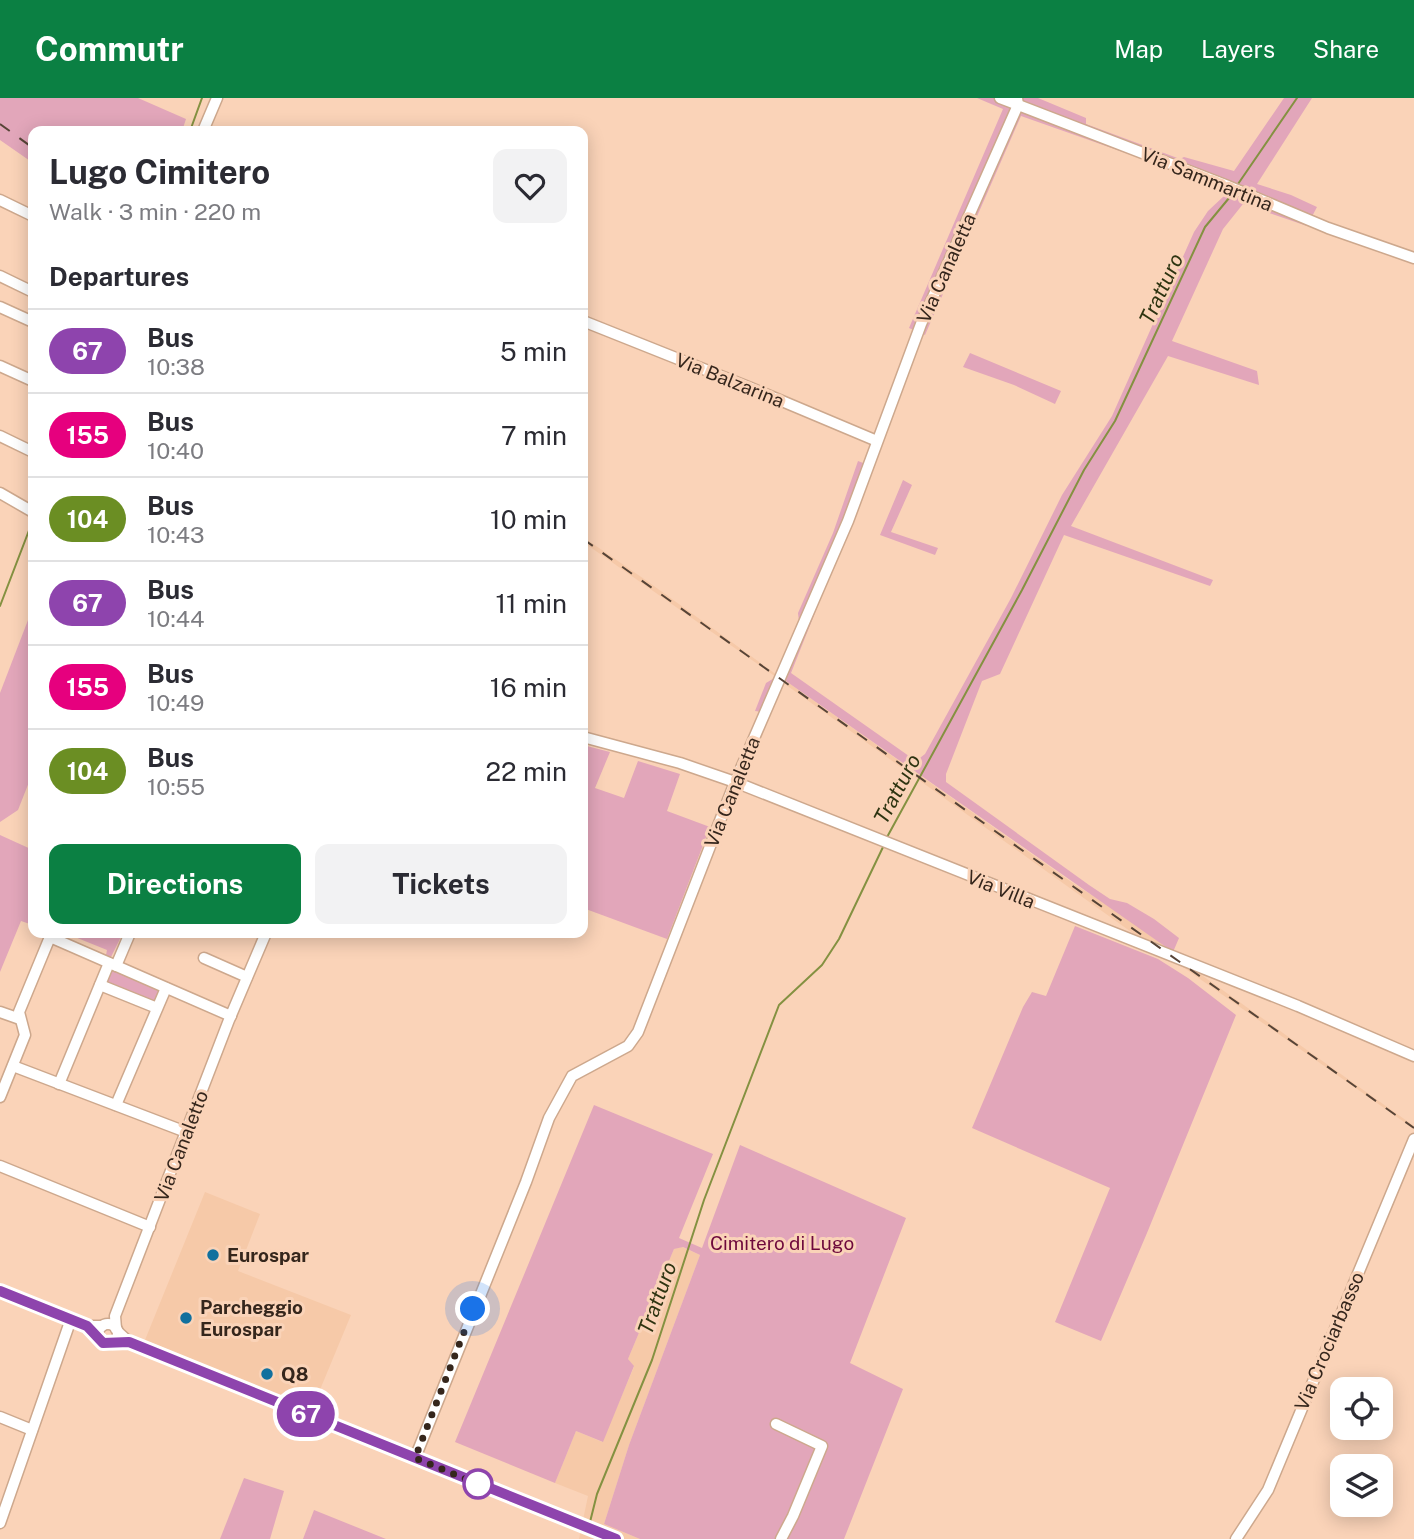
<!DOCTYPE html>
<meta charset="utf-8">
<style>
body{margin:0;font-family:"Public Sans",sans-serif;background:#f2f2f3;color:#2b2b33;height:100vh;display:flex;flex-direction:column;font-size:26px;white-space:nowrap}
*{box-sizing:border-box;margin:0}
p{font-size:23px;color:#7c7c81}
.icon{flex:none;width:38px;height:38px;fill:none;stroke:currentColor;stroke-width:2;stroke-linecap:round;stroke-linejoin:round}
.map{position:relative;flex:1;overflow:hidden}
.panel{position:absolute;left:28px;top:28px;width:560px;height:812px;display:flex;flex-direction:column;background:#fff;border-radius:14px;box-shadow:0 4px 18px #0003}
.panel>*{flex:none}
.badge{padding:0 14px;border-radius:23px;font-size:24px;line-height:46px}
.fabs{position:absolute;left:1330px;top:1279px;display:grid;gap:14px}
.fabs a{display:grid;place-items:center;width:63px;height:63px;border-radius:14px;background:#fff;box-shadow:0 4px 18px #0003;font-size:35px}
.you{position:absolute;width:35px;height:35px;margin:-18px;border:5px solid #fff;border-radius:50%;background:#1a73e8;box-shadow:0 0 0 10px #1a73e833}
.map>.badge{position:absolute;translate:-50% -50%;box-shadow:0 0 0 4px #fff}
h2{padding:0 21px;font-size:26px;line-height:63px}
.round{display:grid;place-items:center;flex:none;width:74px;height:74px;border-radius:14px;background:#f2f2f3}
.head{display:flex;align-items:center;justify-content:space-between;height:119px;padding:0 21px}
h1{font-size:33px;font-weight:700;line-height:52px}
.action{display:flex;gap:14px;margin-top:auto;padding:14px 21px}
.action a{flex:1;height:80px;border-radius:14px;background:#0b8043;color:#fff;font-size:28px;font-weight:700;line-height:80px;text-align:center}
.action a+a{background:#f2f2f3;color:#2b2b33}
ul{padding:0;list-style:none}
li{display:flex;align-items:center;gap:21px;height:84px;padding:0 21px;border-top:2px solid #e1e1e2}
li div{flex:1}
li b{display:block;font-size:26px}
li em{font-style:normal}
li .badge{min-width:77px;font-weight:700;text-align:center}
header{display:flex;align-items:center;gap:42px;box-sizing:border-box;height:98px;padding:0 35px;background:#0b8043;color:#fff}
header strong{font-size:33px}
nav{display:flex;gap:38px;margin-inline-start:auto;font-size:24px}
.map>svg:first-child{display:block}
</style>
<header>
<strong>Commutr</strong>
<nav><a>Map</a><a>Layers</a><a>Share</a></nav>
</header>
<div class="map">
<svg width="1414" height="1441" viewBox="0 0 1414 1441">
<rect width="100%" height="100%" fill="#fad3b8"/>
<g fill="#f6c9a8">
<path d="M583,439L647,483L777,577L776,579L583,444Z"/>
<path d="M783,581L1077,788L1108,807L1173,854L1141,841L782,584Z"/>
<path d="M1180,867L1193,871L1414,1028V1031Z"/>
<path d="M205,1094L260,1116L238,1173L351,1217L312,1311L145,1242Z"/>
<path d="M682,1149L700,1157L629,1347L604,1426L640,1441H579L588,1398L555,1385L576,1333L602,1344L634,1269L628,1261L674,1151Z"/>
</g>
<g fill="#e2a6ba">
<path d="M0,0H138L186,21L182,33H33V65L0,42Z"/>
<path d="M977,0H1038L1086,20V26L1180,61L1184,59L1234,73L1284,0H1312L1257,86L1291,97L1317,109L1307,128L1243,106L1223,131L1172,243L1257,273L1259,287L1168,258L1071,428L1213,482L1210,488L1064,437L1000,576L982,583L946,676V684L1089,787L1110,801L1127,805L1154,821L1179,840L1173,854L783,581L769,615L755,613L766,585L776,579L799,524L798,515L833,435L858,363L873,369L791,575L916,663L925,656L1011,500L1062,397L1112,318L1194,134L1208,113L1224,98L1223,92L1157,66L1021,18L925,237L909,230L1003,11Z"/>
<path d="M970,255L1061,293L1055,306L1014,287L963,269Z"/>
<path d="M903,382L912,387L891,434L938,450L935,457L880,437Z"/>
<path d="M33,509V674L18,712L0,724V595Z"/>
<path d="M583,647L610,654L595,690L624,700L638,663L680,676L667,713L710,729L667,841L583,810Z"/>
<path d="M0,737L33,752V827L21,823L0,874Z"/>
<path d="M1075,828L1158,861L1188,880L1236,917L1147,1135L1101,1243L1055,1224L1110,1090L972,1030L1023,909L1032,894L1046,898Z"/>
<path d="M65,835H123L111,859L106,857L107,852Z"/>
<path d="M109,870L162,892L156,907L103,886Z"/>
<path d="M594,1007L713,1056L679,1140L702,1150L740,1047L906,1120L850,1265L903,1291L844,1441H640L604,1426L629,1347L700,1157L683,1149L674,1151L628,1261L634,1268L603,1344L576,1333L555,1385L455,1344Z"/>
<path d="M244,1380L284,1393L270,1441H220Z"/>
<path d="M314,1412L386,1441H303Z"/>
</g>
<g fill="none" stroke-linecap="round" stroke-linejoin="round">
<g stroke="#849141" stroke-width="2">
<path d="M190,33L202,0"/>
<path d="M1238,86L1297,0"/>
<path d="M0,508L33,422"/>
<path d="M886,741L1022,492L1084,372L1115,323L1205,129L1234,94"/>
<path d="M590,1424L597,1396L652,1262L704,1102L779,907L822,867L839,841L884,747"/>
</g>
<defs>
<g id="minor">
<path d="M1000,0L1228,88L1328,130L1414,160"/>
<path d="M203,33L217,0"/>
<path d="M0,102L33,118"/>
<path d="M0,178L33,194"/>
<path d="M0,209L33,224"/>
<path d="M583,223L751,290L877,343"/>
<path d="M0,268L33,283"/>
<path d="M0,338L33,354"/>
<path d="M0,395L33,414"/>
<path d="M583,639L680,665L735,684L1298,908L1414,958"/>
<path d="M204,860L247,879"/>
<path d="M116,868L130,835"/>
<path d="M100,887L157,910"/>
<path d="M0,914L20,921"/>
<path d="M13,968L186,1034"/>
<path d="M59,986L109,865"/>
<path d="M0,999L25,937L19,914L50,839L231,918"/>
<path d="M116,1007L166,890"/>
<path d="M0,1068L150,1129"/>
<path d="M0,1193L87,1228H102"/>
<circle cx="108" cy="1236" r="10"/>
<path d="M116,1231L115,1218L229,922L266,835"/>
<path d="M118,1234L129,1244L616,1441"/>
<path d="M0,1319L32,1332"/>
<path d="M776,1326L822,1348L793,1418L781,1441"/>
<path d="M415,1360L526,1084L549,1020L572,978L628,948L638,934L735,684L848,423L921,226L1018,7L1017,0"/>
<path d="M0,1425L71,1221"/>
<path d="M1236,1441L1268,1392L1414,1041"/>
</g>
</defs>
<use href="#minor" stroke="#cda88d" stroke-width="13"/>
<use href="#minor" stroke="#fff" stroke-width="10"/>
<g stroke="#574437" stroke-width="2" stroke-dasharray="12 12" stroke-linecap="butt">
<path d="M0,26L33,50"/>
<path d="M583,441L1414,1030"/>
</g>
</g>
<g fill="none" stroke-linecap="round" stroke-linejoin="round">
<defs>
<path id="line" d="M0,1193L87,1228L103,1245L129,1244L616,1441"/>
</defs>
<use href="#line" stroke="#fff" stroke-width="16"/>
<use href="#line" stroke="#8e44ad" stroke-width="10"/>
<path stroke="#35261c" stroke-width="7" stroke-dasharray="0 12.6" d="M473,1211L415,1360L478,1386"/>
</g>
<g fill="#11709e" stroke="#fad3b8" stroke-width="2.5">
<circle cx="213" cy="1157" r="7"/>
<circle cx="186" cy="1220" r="7"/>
<circle cx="267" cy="1276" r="7"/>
</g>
<circle fill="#fff" stroke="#8e44ad" stroke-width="3.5" cx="478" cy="1386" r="14"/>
<g text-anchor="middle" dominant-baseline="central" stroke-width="6" stroke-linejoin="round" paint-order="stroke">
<g font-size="19" fill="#35261c" stroke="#fad3b8">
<text transform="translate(1207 81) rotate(22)">Via Sammartina</text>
<text transform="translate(946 170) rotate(-66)">Via Canaletta</text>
<text transform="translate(730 282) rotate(22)">Via Balzarina</text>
<text transform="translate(732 694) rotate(-68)">Via Canaletta</text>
<text transform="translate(1001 791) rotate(22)">Via Villa</text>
<text transform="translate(181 1048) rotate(-69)">Via Canaletto</text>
<text transform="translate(1329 1243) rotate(-67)">Via Crociarbasso</text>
</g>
<g font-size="19" fill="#6e093c" stroke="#fad3b8">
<text x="782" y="1145">Cimitero di Lugo</text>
</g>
<g font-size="19" font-weight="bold" fill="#35261c" stroke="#fad3b8" text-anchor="start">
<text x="227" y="1157">Eurospar</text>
<text x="200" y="1209">Parcheggio<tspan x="200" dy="22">Eurospar</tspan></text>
<text x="281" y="1276">Q8</text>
</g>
<g font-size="21" font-style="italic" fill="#2e3411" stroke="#fad3b8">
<text transform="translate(1161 191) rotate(-65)">Tratturo</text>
<text transform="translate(897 691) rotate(-62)">Tratturo</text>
<text transform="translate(657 1200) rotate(-70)">Tratturo</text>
</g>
</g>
</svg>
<div class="fabs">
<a><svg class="icon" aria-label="locate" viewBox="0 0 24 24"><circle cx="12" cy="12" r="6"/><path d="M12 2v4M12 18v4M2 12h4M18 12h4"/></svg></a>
<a><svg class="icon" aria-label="layers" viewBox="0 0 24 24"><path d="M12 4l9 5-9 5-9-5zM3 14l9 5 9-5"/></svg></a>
</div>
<div class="you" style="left:473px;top:1211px"></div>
<b class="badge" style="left:306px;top:1316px;background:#8e44ad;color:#fff">67</b>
<section class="panel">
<div class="head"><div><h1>Lugo Cimitero</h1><p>Walk · 3 min · 220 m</p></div><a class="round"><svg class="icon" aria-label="heart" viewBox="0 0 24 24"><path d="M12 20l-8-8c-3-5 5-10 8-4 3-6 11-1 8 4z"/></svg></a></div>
<h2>Departures</h2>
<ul>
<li><span class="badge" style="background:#8e44ad;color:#fff">67</span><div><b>Bus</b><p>10:38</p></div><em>5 min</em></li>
<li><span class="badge" style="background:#e6007e;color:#fff">155</span><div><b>Bus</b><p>10:40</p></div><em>7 min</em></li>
<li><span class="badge" style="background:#6b8e23;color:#fff">104</span><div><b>Bus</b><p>10:43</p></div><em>10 min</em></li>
<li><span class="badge" style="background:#8e44ad;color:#fff">67</span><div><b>Bus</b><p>10:44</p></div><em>11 min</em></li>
<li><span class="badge" style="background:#e6007e;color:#fff">155</span><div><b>Bus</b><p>10:49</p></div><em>16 min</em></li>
<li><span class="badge" style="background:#6b8e23;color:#fff">104</span><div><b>Bus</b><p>10:55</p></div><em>22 min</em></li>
</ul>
<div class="action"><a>Directions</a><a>Tickets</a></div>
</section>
</div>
